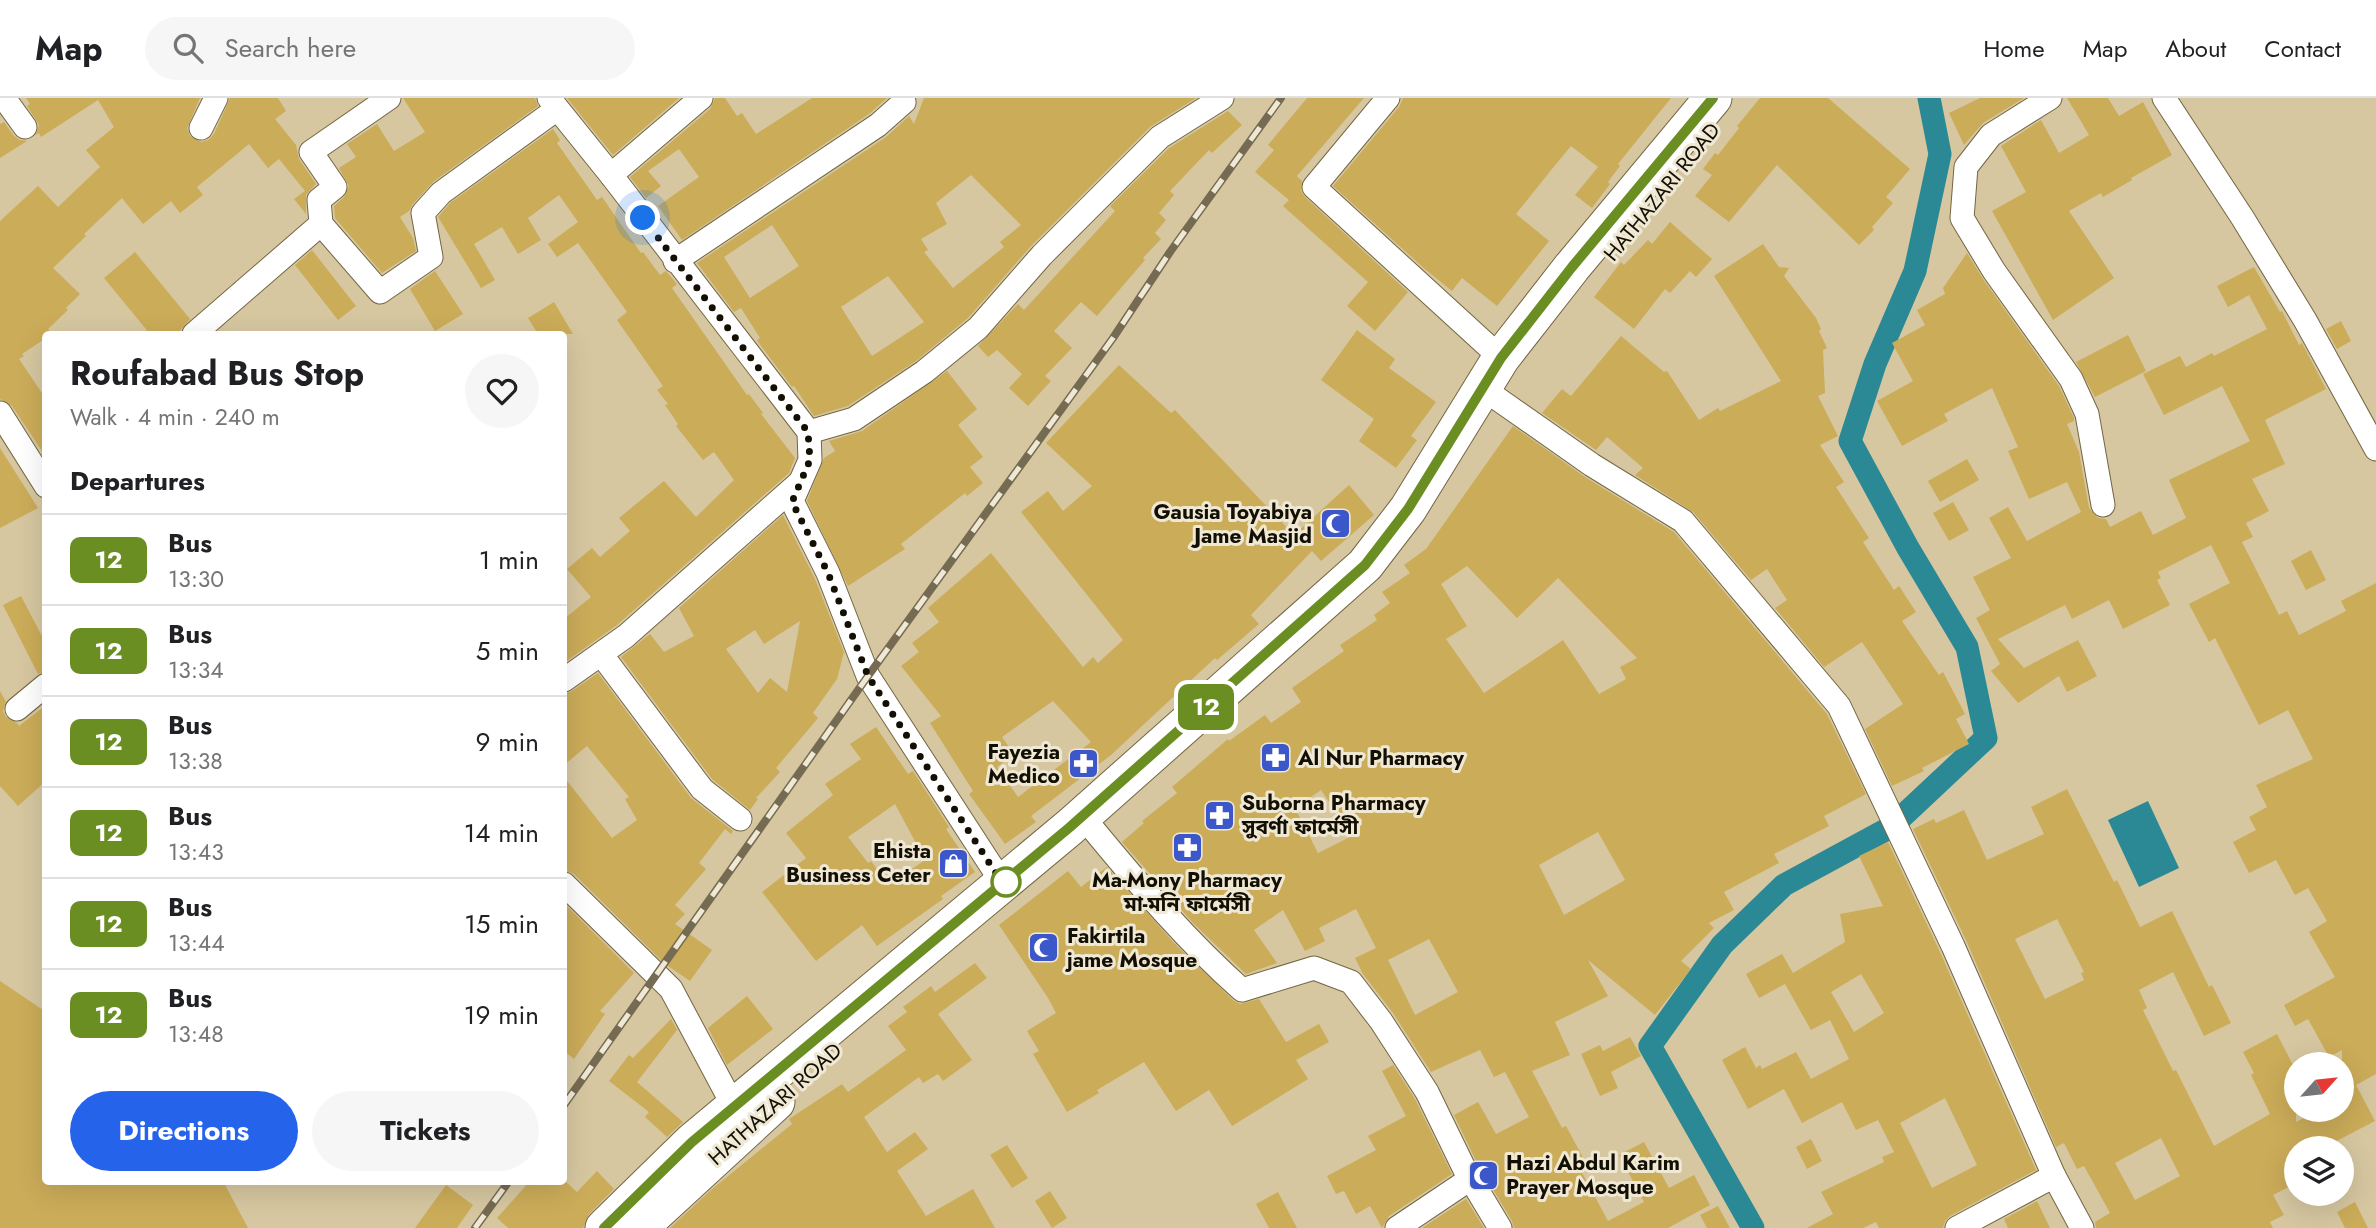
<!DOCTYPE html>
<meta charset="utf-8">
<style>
body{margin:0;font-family:Jost,"Noto Sans Bengali",sans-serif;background:#f6f6f6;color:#202124;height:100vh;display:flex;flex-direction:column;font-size:26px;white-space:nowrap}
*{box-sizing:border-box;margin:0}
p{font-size:23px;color:#757577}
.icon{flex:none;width:38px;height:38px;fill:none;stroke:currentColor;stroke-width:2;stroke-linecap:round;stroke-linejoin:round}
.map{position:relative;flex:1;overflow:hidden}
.panel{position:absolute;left:42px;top:233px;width:525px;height:854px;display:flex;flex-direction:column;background:#fff;border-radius:7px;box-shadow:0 7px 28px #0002}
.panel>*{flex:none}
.badge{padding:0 14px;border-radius:10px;font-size:24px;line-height:46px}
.needle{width:46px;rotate:63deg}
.tools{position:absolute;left:2284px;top:954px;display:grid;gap:14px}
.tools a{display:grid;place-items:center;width:70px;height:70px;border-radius:50%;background:#fff;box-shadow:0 7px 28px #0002;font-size:35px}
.you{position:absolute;width:35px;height:35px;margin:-18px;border:5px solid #fff;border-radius:50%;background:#1a73e8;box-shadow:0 0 0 10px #1a73e833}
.map>.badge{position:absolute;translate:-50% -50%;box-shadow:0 0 0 4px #fff}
h2{padding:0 28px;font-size:26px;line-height:63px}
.round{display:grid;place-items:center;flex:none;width:74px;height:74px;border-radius:37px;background:#f6f6f6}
.overview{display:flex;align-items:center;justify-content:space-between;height:119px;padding:0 28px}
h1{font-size:33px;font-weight:700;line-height:52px}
.primary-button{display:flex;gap:14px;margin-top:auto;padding:14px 28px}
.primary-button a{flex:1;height:80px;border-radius:42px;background:#2563eb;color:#fff;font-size:28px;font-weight:700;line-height:80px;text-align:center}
.primary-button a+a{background:#f6f6f6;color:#202124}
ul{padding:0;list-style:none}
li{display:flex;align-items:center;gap:21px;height:91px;padding:0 28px;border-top:2px solid #e0e0e0}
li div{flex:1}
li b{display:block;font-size:26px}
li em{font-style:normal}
li .badge{min-width:77px;font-weight:700;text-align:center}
header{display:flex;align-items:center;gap:42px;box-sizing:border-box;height:98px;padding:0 35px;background:#fff;border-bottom:2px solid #e0e0e0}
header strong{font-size:33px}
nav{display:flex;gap:38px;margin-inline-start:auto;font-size:24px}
.search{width:490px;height:63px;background:#f6f6f6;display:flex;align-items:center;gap:18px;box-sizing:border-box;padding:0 24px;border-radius:38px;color:#757577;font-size:26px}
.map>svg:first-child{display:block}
</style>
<header>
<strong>Map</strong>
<div class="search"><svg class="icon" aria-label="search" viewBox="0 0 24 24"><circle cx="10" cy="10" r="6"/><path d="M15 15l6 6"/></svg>Search here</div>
<nav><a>Home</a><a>Map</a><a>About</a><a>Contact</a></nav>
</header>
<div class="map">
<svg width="2376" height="1130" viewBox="0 0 2376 1130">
<rect width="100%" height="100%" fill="#d6c7a0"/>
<path fill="#2b8996" d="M2148,703L2179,770L2139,789L2108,722Z"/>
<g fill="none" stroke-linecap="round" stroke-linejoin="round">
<path stroke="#2b8996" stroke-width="23" d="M1753,1130L1650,948L1722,847L1784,787L1891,729L1986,640L1967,549L1908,450L1850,343L1875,266L1915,173L1940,56L1929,0"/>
</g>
<g fill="#cbac59" fill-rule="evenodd">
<path d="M26,0H200L187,30L190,38L201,44L208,42L214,36L230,0H278L286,13L275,21L296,47L299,61L316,86L306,97V116L294,101L305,93L279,61L268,70L249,46L197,89L203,97L180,115L171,103L143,126L122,100L84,136L86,138L53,170L80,196L66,210L68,212L48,231L52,236H46V240L22,256L24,258L19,261L46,301V359L12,308L0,301V123L38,88L58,109L100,69L86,52L114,29L98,2L41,39L39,35L36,37L39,27L27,8L30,6Z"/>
<path d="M403,0H535L538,8L433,84L413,106L409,113L400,119L413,140L416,153L382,175L335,120L334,108L344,99L349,88L339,70L356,59L347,46L377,26L394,53L425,34Z"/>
<path d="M567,0H679L613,57Z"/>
<path d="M715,0H725L737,18L742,15L756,36L812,0H887L869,16L682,142L658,108L699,79L679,51L648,73L661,88L646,100L630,79L710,11Z"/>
<path d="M924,0H1196L1150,29L1032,147L968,220L916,263L848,308L814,318L794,288L792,289L761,248L757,242L760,240L741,210L734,214L697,165L886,39L909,18L914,26ZM971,77L1021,127L1000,144L1004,149L953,190L924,154L928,152L921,141L947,126L936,105ZM772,127L799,168L750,200L724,159ZM888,178L924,224L872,258L841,209Z"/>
<path d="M1307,0H1364L1297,78L1302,83L1301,93L1305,99L1408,194L1375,233L1347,208L1368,184L1283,108L1289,102L1255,74L1274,52L1268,47Z"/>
<path d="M1403,0H1671L1618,66L1620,68L1608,84L1610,86L1592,110L1575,97L1598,69L1571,48L1552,71L1516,116L1549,143L1497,208L1462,180L1452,193L1426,172L1333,88L1399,9Z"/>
<path d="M1760,0H1828L1910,71L1886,99L1893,105L1872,129L1874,132L1859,147L1777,67L1729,124L1695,98L1712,77L1703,71L1715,55L1718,57L1739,30L1737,28Z"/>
<path d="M1980,0H2024L1983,25L1964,47L1949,15Z"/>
<path d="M2067,0H2108L2119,18L2143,4L2172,57L2131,80L2132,82L2103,99L2101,95L2069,113L2114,180L2053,222L1992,113L2026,94L2001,48L2041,22L2059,55L2089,37Z"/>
<path d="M1228,13L1242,27L1212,55L1209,52L1170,93L1174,97L1159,115L1166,122L1155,135L1161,141L1143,160L1145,162L1097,218L1081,204L1054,233L1072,250L1045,278L1051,283L1028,308L1009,290L1022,276L997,252L988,259L978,248L1018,206L1024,212L1115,113L1110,108L1169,50Z"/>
<path d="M4,24L14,38L20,42L27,43L0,60V26Z"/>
<path d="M553,31L560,42L557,45L597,102L602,99L641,155L643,154L660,177L666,173L677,186L672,190L747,297L749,296L763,315L761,316L795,360L789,375L617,527L564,565V521L591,499L567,471L592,450L600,459L630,433L619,420L664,383L696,419L734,382L714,354L703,362L676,328L678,326L665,307L668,306L657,292L663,288L617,222L627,214L578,145L557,159L548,146L578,124L559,97L528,120L541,142L518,156L502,129L474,146L495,182L481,190L438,119L450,105Z"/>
<path d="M1670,124L1712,161L1696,179L1690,173L1670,195L1665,191L1634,231L1594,199L1621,164L1624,167L1648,142L1652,146Z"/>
<path d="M1763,146L1779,169L1789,170L1784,178L1816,220L1821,231L1819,233L1827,250L1823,252L1825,295L1818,298L1838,338L1820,347L1844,384L1836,389L1869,440L1863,444L1894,492L1899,488L1916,514L1902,523L1939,577L1943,574L1965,616L1956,621L1969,646L1922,670L1924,673L1892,688L1865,631L1903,606L1862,544L1824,569L1775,510L1787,502L1767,471L1751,482L1693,414L1635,377L1643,370L1607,339L1596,352L1542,315L1562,291L1571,298L1621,238L1664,274L1667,273L1699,322L1718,310L1720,313L1781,283L1714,178Z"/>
<path d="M312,152L356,208L338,222L295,167Z"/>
<path d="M135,154L190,221L177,236H150L104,180Z"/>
<path d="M1967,155L1983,181L2059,288L2074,320V323L2067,326L2079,354L2089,410L2098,420L2106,421L2110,429L2141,413L2153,437L2186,420L2169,382L2250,343L2222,288L2164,317L2143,276L2180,258L2186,269L2212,255L2214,258L2267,231L2249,197L2228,209L2217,188L2254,169L2280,214L2282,213L2299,247L2302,245L2326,291L2265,322L2285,366L2252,381L2269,413L2246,425L2253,439L2242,444L2279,517L2287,513L2299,537L2346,513L2341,503L2376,485V976L2356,987L2375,1023L2323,1050H2296V1085L2273,1097L2284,1117L2270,1124L2273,1130H2096L2095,1124L2110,1115L2084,1068L2077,1071L2064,1045L2056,1049L1966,842L1913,731L1934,721L1936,725L1964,712L1987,762L2044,736L2031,709L2067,691L2114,784L2117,782L2140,829L2172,813L2209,889L2212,887L2231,925L2204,938L2173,874L2139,892L2147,910L2143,912L2173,973L2176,972L2214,1048L2270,1016L2251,977L2254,975L2243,954L2277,936L2296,973V1024L2319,1012H2342V952L2329,959L2308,921L2295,928L2284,907L2335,879L2309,834L2327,823L2308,790L2295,797L2276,762L2249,775L2233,744L2256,732L2249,719L2267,709L2256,687L2313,661L2288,612L2259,627L2215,540L2209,544L2189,506L2230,485L2211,447L2158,474L2161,480L2157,482L2170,507L2123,531L2109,502L2072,521L2065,507L1998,541L2024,570L2078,542L2097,578L2067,594L2059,578L2018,605L1991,573L2000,566L1976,520L1990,512L1973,479L2011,460L1989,420L2008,409L2027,443L2081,414L2067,384L2029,401L2008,353L2018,349L1992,290L1944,316L1948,323L1902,348L1877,303L1913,283L1892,245L1925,227L1917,212L1945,196L1943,190ZM2057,821L2084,874L2081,875L2084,882L2045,901L2015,841ZM2161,1040L2180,1078L2135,1102L2115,1065Z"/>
<path d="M435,173L463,216L435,233L410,191Z"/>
<path d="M554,204L573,236H538L528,220Z"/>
<path d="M2341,223L2351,243L2337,251L2326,231Z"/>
<path d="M1357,232L1395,261L1389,270L1436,304L1411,338L1417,342L1396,370L1359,343L1374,321L1321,282Z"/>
<path d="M2128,237L2146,273L2095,299L2076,264Z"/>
<path d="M1119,267L1171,315L1175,312L1294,437L1349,387L1374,417L1321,463L1312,453L1251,517L1259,526L1217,562L1215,560L1111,657L1031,718L1036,724L1005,746L969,696L973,693L930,625L941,618L901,568L919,554L912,545L939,524L928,510L991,455L1083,569L1093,559L1098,565L1123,542L1021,414L1048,393L1063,413L1092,388L1046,345ZM1053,603L1091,644L1018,699L997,669L1014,656L1002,639Z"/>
<path d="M947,273L977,311L958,327L983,359L970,369L983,385L967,398L965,395L901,446L905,451L848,488L807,403L824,360L835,353L829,343L862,333Z"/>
<path d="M1513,328L1585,379L1674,434L1827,616L1866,696L1824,718L1829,728L1774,756L1779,765L1724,794L1734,812L1709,825L1714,830L1681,863L1691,871L1655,917L1588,862L1608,898L1555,924L1570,957L1532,973L1562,1030L1566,1028L1586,1065L1579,1069L1608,1123L1644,1104L1619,1057L1644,1044L1669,1090L1694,1077L1710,1107L1668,1130H1514L1512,1123L1476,1063L1454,1017L1478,1004L1496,1036L1529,1019L1505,974L1494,979L1480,952L1431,974L1393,915L1363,876L1355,860L1376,850L1356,811L1319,830L1325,843L1305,853L1283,812L1254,832L1277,865L1246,876L1193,825L1122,744L1144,725L1142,723L1177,695L1172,689L1228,641L1229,643L1265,617L1271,625L1301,604L1292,590L1344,553L1340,547L1377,522L1374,517L1390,505L1382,494L1410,475L1404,467L1426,451ZM1467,468L1517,520L1558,480L1637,560L1620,569L1626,581L1599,596L1563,542L1484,595L1446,541L1467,528L1441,486ZM1321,692L1352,738L1318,755L1295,710ZM1598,734L1625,782L1564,817L1539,767ZM1429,841L1458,894L1415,917L1388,862Z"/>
<path d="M0,350L38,410L0,430Z"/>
<path d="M1967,361L1979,382L1940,404L1928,383Z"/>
<path d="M1953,404L1969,432L1949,443L1933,415Z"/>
<path d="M783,417L815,481L844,554L837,581L813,615L818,620L776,670L780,674L756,700L758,701L750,712L712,681L621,559L650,536L664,554L694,538L679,510ZM800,523L787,594L770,580L758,595L726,551L755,532L764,546Z"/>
<path d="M2311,452L2326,482L2306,492L2291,463Z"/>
<path d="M21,498L46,546V573L38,576L3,507Z"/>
<path d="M598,575L691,700L733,733L731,736L725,731L699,765L706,771L675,807L685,816L675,826L712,852L690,883L665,866L574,776L564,772V679L612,740L637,722L625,701L629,699L587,648L564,667V596L572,593Z"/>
<path d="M0,593L6,604L3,613L6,619L17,625L19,628L46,607V683L18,708L0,688Z"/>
<path d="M876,629L908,676L913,673L949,729L946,731L975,774L941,798L943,801L877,848L862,827L816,863L762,794L806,760L786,735L833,697L825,686L861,661L850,646ZM895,706L925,762L889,787L871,763L868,765L848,739Z"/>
<path d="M1888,744L1940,854L2036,1072L1950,1118L1945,1123L1943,1130H1879L1876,1124L1863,1130H1807L1833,1116L1821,1094L1884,1064L1882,1059L1894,1054L1878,1022L1856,1032L1842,1004L1802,1025L1784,991L1748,1011L1722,962L1745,949L1756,970L1760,967L1762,971L1796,954L1811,981L1849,961L1830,922L1811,932L1785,886L1759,900L1746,876L1782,856L1793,875L1845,844L1840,816L1883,808L1859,758ZM1861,876L1884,915L1854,934L1831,894ZM1945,1000L1977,1067L1932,1090L1900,1025Z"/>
<path d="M1107,769L1173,844L1233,902L1240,906L1259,901L1286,944L1319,926L1329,944L1296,962L1308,981L1232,1028L1209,992L1176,1013L1144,964L1097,992L1099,995L1067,1014L1033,956L1039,953L1027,933L1056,915L1048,900L999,827L1068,773L1081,789Z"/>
<path d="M564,805L634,875L600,913L605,916L574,961L564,953Z"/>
<path d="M975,865L987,880L938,916L972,962L943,983L938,976L923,985L919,979L864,1019L887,1054L915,1034L928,1051L897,1073L926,1118L973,1091L995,1130H670L711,1092L792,1026L789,1021L842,986L848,994L906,952L888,928L907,914L903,909L931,888L935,894Z"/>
<path d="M0,883L46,914V1083H223L248,1130H0Z"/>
<path d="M747,898L773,931L727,967L708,930Z"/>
<path d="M671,921L677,932L637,984L683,1024L667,1039L645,1019L649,1014L609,983L629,957L633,960Z"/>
<path d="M1630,939L1641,958L1611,974L1618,990L1600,998L1581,956L1600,947L1603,953Z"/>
<path d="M1393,967L1415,1001L1452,1076L1389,1118L1382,1130L1370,1108L1356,1116L1344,1093L1336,1096L1327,1078L1376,1052L1368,1038L1406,1018L1382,973Z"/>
<path d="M1811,1041L1822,1063L1807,1071L1796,1049Z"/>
<path d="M1007,1047L1028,1080L1012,1090L990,1057Z"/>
<path d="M597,1073L614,1091L589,1116L583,1130H508L497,1120L530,1083H565L577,1094Z"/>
<path d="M446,1087L473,1107L457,1130H415Z"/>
<path d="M1050,1093L1067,1120L1052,1130L1035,1103Z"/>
<path d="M1278,1094L1297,1130H1269L1256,1106Z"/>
<path d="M1466,1101L1484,1130H1422Z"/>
<path d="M2037,1103L2050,1130H2008L2004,1121Z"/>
<path d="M2355,1104L2368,1130H2345L2337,1114Z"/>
<path d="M1718,1108L1730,1130H1707L1700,1117Z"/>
</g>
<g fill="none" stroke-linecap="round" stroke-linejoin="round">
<defs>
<g id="minor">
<path d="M4,0L25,29"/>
<path d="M549,0L611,77L809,334L810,362L792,403L828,475L868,578L1003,786"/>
<path d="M1388,0L1314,89L1501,260"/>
<path d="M2050,0L1991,37L1966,69L1962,120L1994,173L2071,281L2087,316L2103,407"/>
<path d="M2164,0L2242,119L2305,222L2376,351"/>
<path d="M201,30L216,0"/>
<path d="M611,77L701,0"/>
<path d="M321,126L319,102L335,89L311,54L389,0"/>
<path d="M675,163L878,27L904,4L903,0"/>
<path d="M194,236L321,126L380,194L431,159L423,115L441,95L557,11"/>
<path d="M1495,299L1592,367L1683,423L1839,608L1953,848L2054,1078L2082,1130"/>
<path d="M0,315L46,388"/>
<path d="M809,334L854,321L924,274L978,230L1042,157L1160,39L1222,0"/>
<path d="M601,556L702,691L740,721"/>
<path d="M564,582L626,538L800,384"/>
<path d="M17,611L46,587"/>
<path d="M1093,731C1140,788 1187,843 1242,892L1314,870L1351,884L1381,923L1427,994L1464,1070L1500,1130"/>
<path d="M564,786L671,891L734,1009"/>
<path d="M1397,1130L1470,1081"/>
<path d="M1957,1130L2054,1078"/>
</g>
<g id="trunk">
<path d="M604,1130L692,1044L1070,729L1365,467L1408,411L1501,260L1572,169L1713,0"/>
<path d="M639,1130L776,1004"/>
</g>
</defs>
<use href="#minor" stroke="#736642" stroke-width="25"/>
<use href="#trunk" stroke="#736642" stroke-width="39"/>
<use href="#minor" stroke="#fff" stroke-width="23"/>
<use href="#trunk" stroke="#fff" stroke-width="37"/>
<defs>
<g id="rail">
<path d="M564,1007L868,578L1113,240L1170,154L1281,0"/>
<path d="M475,1130L509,1083"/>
</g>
</defs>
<use href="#rail" stroke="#756b52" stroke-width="8"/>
<use href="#rail" stroke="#efe8d4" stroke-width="5" stroke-dasharray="16" stroke-linecap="butt"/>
</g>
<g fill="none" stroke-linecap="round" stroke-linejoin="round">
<defs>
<path id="line" d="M604,1130L692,1044L1070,729L1365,467L1408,411L1501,260L1572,169L1713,0"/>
</defs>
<use href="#line" stroke="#fff" stroke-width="16"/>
<use href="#line" stroke="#6b8e23" stroke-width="10"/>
<path stroke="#140f03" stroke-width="7" stroke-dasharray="0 12.6" d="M643,120L808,334L810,362L792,404L828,475L868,578L1003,786L1006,784"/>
</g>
<defs>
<symbol id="mosque-square" viewBox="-11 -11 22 22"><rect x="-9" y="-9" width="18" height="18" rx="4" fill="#3c57c9" stroke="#efe8d4"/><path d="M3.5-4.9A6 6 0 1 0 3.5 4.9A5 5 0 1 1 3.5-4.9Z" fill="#fff"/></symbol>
<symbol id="pharmacy-square" viewBox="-11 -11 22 22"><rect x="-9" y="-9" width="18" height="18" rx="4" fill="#3c57c9" stroke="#efe8d4"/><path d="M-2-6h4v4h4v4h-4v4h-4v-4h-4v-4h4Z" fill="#fff"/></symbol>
<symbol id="shop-square" viewBox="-11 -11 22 22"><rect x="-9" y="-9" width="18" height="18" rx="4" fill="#3c57c9" stroke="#efe8d4"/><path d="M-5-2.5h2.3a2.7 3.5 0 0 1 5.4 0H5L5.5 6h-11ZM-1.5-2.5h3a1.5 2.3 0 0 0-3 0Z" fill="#fff"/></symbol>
</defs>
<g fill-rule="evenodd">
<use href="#mosque-square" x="1318" y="408" width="35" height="35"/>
<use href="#pharmacy-square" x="1258" y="642" width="35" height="35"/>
<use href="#pharmacy-square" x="1066" y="648" width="35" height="35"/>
<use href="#pharmacy-square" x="1202" y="700" width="35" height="35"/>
<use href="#pharmacy-square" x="1170" y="732" width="35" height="35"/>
<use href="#shop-square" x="936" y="748" width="35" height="35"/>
<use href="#mosque-square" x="1026" y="832" width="35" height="35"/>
<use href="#mosque-square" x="1466" y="1060" width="35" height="35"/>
</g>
<circle fill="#fff" stroke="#6b8e23" stroke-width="3.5" cx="1006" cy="784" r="14"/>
<g text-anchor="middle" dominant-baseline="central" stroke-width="6" stroke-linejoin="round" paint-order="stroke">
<g font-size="21" fill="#140f03" stroke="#efe8d4">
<text transform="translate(1662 94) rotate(-51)">HATHAZARI ROAD</text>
<text transform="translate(775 1006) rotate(-42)">HATHAZARI ROAD</text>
</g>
<g font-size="21" font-weight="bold" fill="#140f03" stroke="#efe8d4" text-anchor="start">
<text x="1312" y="414" text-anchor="end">Gausia Toyabiya<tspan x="1312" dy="24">Jame Masjid</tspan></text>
<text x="1060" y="654" text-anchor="end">Fayezia<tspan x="1060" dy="24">Medico</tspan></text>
<text x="1298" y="660">Al Nur Pharmacy</text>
<text x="1242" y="705">Suborna Pharmacy<tspan x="1242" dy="24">সুবর্ণা ফার্মেসী</tspan></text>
<text x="931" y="753" text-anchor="end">Ehista<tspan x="931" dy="24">Business Ceter</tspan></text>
<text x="1187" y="782" text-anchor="middle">Ma-Mony Pharmacy<tspan x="1187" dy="24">মা-মনি ফার্মেসী</tspan></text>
<text x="1067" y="838">Fakirtila<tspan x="1067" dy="24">jame Mosque</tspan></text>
<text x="1506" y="1065">Hazi Abdul Karim<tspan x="1506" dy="24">Prayer Mosque</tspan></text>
</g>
</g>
</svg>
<div class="tools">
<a><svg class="needle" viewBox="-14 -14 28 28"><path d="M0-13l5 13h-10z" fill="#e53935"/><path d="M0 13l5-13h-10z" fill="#757577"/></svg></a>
<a><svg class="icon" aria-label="layers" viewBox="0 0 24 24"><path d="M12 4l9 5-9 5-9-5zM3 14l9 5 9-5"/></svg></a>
</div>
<div class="you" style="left:643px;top:120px"></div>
<b class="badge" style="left:1206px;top:609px;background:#6b8e23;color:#fff">12</b>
<section class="panel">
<div class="overview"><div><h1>Roufabad Bus Stop</h1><p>Walk · 4 min · 240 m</p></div><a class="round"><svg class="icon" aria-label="heart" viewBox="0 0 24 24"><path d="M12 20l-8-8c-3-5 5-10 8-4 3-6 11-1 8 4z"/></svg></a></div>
<h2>Departures</h2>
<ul>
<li><span class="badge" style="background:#6b8e23;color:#fff">12</span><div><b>Bus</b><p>13:30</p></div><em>1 min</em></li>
<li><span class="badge" style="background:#6b8e23;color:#fff">12</span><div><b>Bus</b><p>13:34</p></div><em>5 min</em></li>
<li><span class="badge" style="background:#6b8e23;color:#fff">12</span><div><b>Bus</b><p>13:38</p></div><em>9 min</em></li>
<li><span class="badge" style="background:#6b8e23;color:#fff">12</span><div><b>Bus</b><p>13:43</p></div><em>14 min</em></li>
<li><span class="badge" style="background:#6b8e23;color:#fff">12</span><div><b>Bus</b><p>13:44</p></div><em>15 min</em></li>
<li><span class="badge" style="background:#6b8e23;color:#fff">12</span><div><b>Bus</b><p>13:48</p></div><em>19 min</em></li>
</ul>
<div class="primary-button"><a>Directions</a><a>Tickets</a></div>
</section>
</div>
